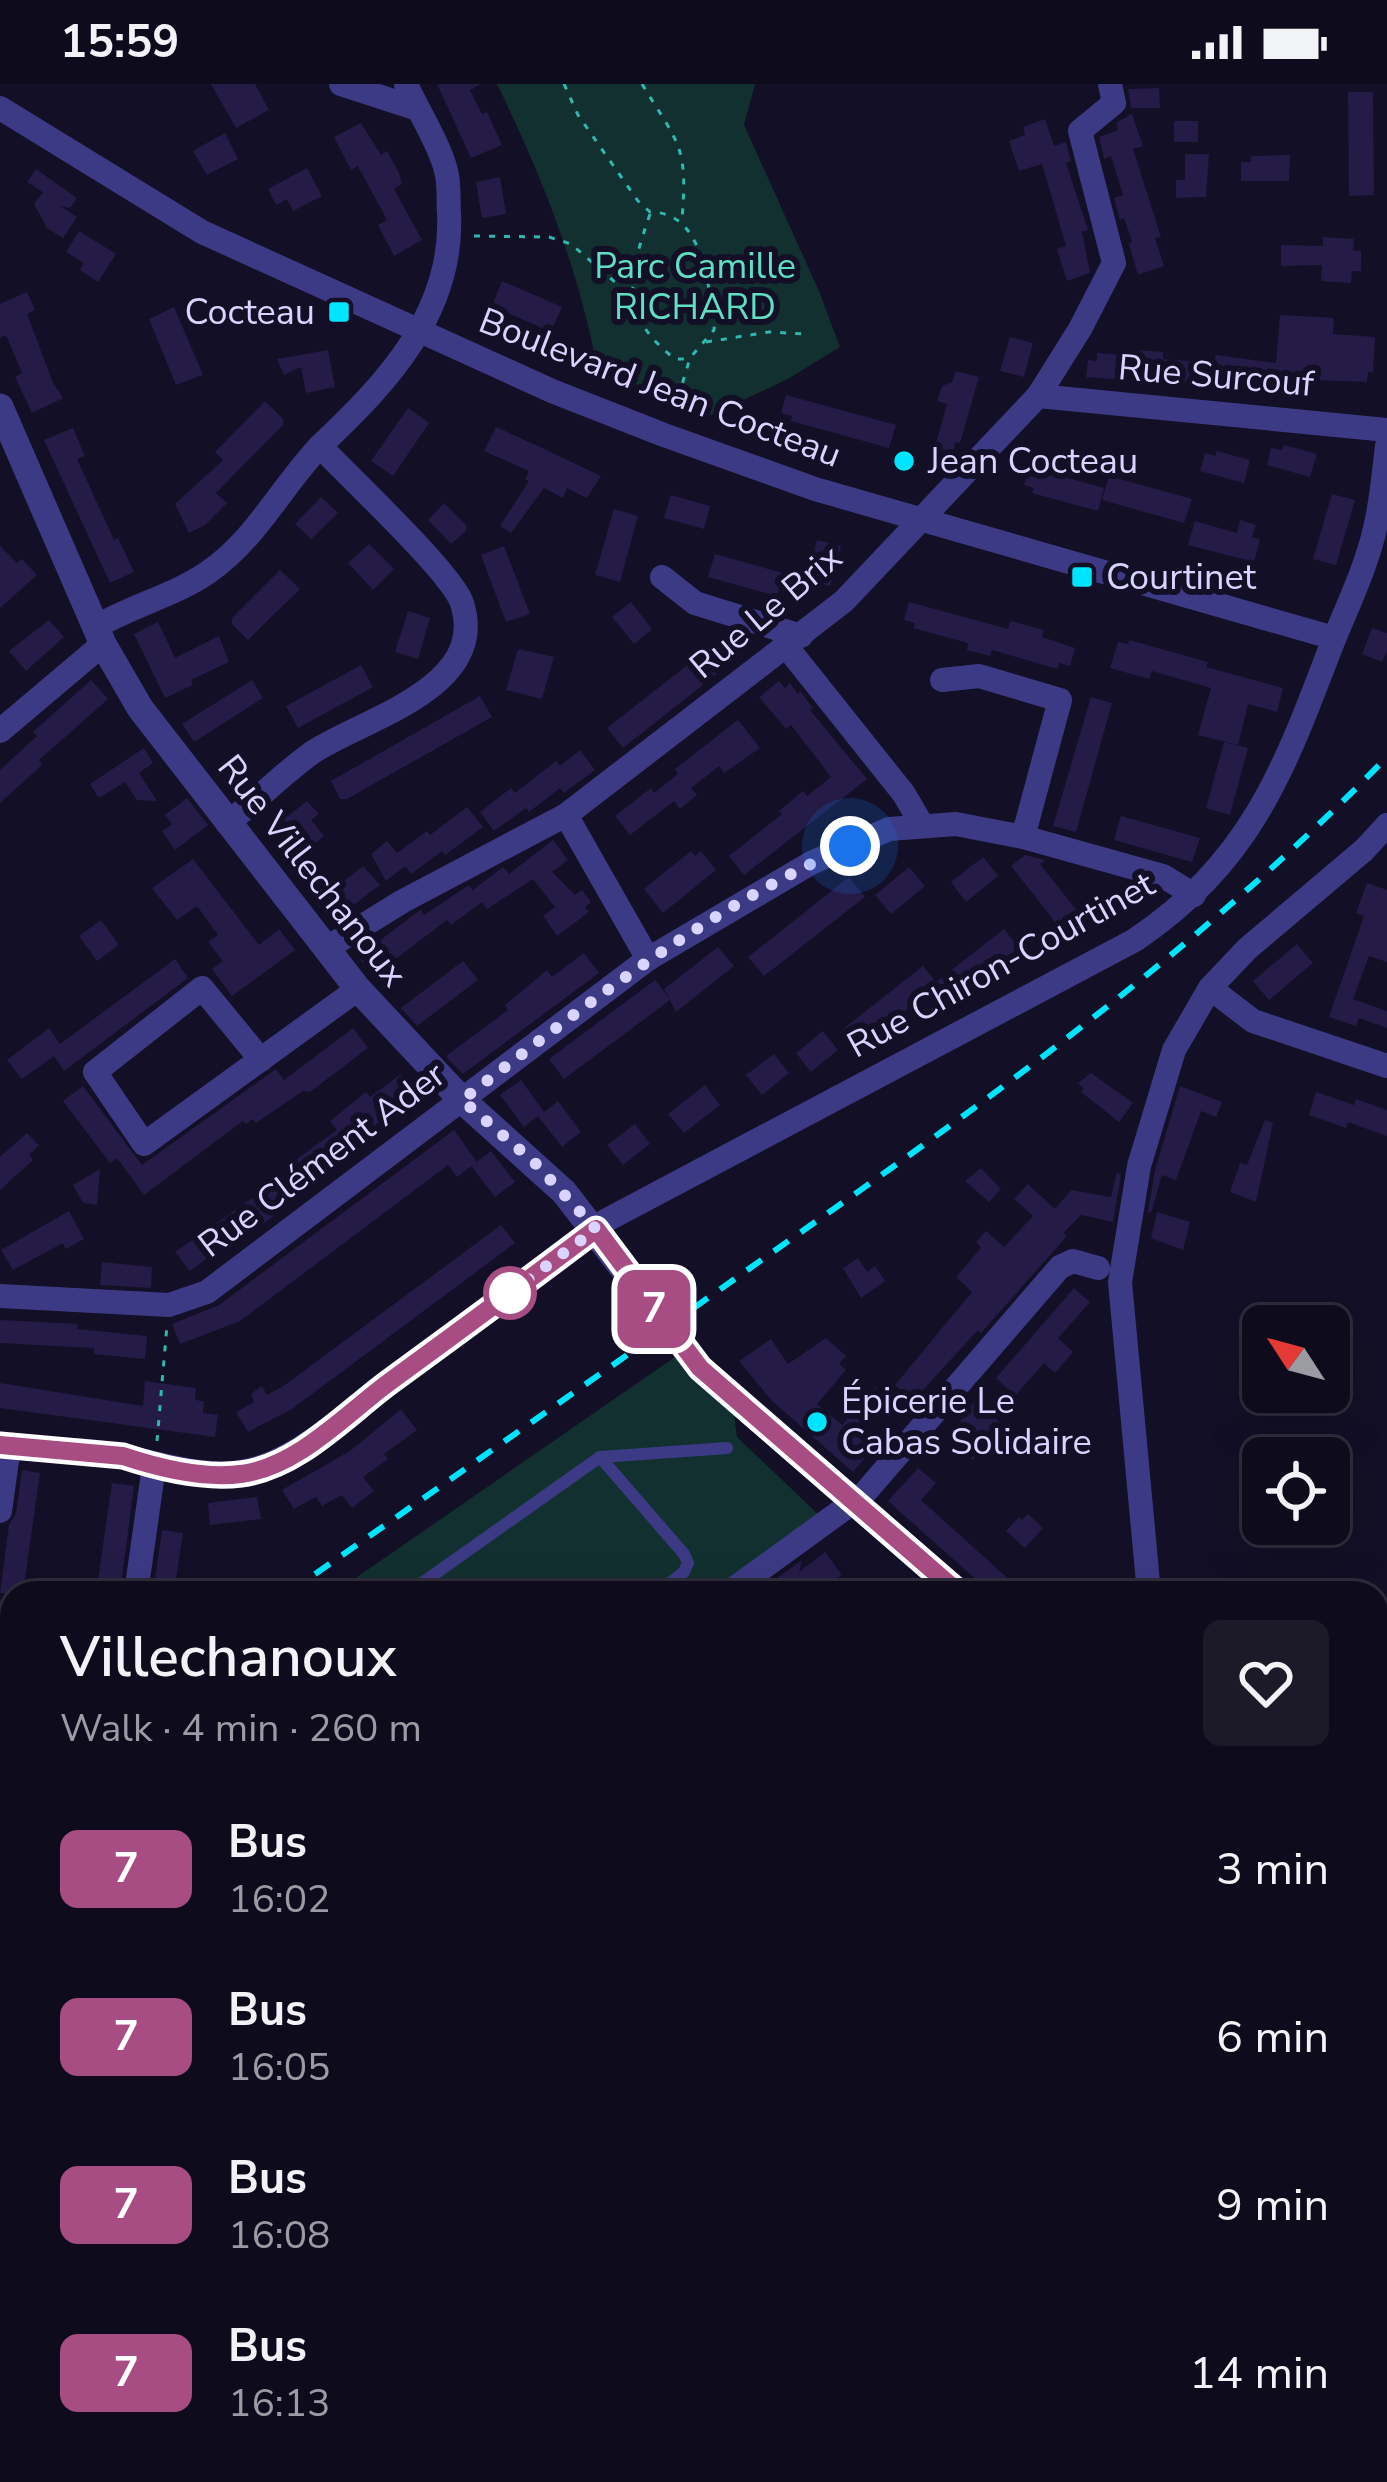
<!DOCTYPE html>
<meta charset="utf-8">
<style>
body{margin:0;font-family:"Nunito Sans",sans-serif;background:#1c1929;color:#f1f3f6;height:100vh;display:flex;flex-direction:column;font-size:45px;white-space:nowrap}
*{box-sizing:border-box;margin:0}
p{font-size:39px;color:#9b9ba3}
.icon{flex:none;width:66px;height:66px;fill:none;stroke:currentColor;stroke-width:2;stroke-linecap:round;stroke-linejoin:round}
.map{position:relative;flex:1;overflow:hidden}
.details{position:absolute;left:0px;top:1497px;width:1389px;height:903px;display:flex;flex-direction:column;background:#0e0b1c;border-radius:36px 36px 0 0;box-shadow:0 12px 48px #0002,0 0 0 3px #2e2b3b}
.details>*{flex:none}
.badge{padding:0 24px;border-radius:18px;font-size:42px;line-height:78px}
.needle{width:78px;rotate:306deg}
.tools{position:absolute;left:1242px;top:1221px;display:grid;gap:24px}
.tools a{display:grid;place-items:center;width:108px;height:108px;border-radius:18px;background:#0e0b1c;box-shadow:0 12px 48px #0002,0 0 0 3px #2e2b3b;font-size:60px}
.you{position:absolute;width:60px;height:60px;margin:-30px;border:9px solid #fff;border-radius:50%;background:#1a73e8;box-shadow:0 0 0 18px #1a73e833}
.map>.badge{position:absolute;translate:-50% -50%;box-shadow:0 0 0 6px #fff}
.round{display:grid;place-items:center;flex:none;width:126px;height:126px;border-radius:18px;background:#1c1929}
.summary{display:flex;align-items:center;justify-content:space-between;height:204px;padding:0 60px}
h1{font-size:57px;font-weight:600;line-height:90px}
ul{padding:0;list-style:none}
li{display:flex;align-items:center;gap:36px;height:168px;padding:0 60px}
li div{flex:1}
li b{display:block;font-size:45px}
li em{font-style:normal}
li .badge{min-width:132px;font-weight:700;text-align:center}
.status{display:flex;justify-content:space-between;align-items:center;height:84px;padding:0 60px;background:#0e0b1c;direction:ltr}
.status svg{height:33px;fill:currentColor}
.map>svg:first-child{display:block}
</style>
<div class="status"><b>15:59</b><svg viewBox="0 0 49 12"><path d="M0 12V9h3v3zM5 12V6h3v6zM10 12V3h3v9zM15 12V0h3v12zM26 1h20v11H26zM47 4h2v5h-2z"/></svg></div>
<div class="map">
<svg width="1387" height="2398" viewBox="0 0 1387 2398">
<rect width="100%" height="100%" fill="#130f26"/>
<g fill="#12302f">
<path d="M497,0H755L744,41L819,207L840,263L788,295L711,331L598,289C580,188 542,92 497,0Z"/>
<path d="M675,1273L685,1287L734,1330L737,1353L819,1431L710,1509H334Z"/>
<path d="M12,1736V2325L0,2336V1744Z"/>
</g>
<g fill="#241b47">
<path d="M211,0H255L269,26L236,44Z"/>
<path d="M437,0H481L470,6L482,30L487,28L502,61L471,74Z"/>
<path d="M1159,4L1160,24H1131L1128,5Z"/>
<path d="M1348,8H1373L1374,111L1349,112Z"/>
<path d="M1132,30L1143,62L1133,65L1161,153L1155,154L1164,182L1138,191L1129,160L1132,157L1124,134L1120,136L1114,114L1123,111L1111,72L1104,75L1099,53L1118,46L1116,39Z"/>
<path d="M1045,35L1054,62L1066,58L1071,77L1066,79L1088,146L1082,148L1090,189L1067,197L1057,165L1066,162L1042,80L1019,87L1009,57L1025,51L1023,43Z"/>
<rect x="1174" y="37" width="24" height="21"/>
<path d="M361,39L381,71L387,67L399,89L402,100L394,105L422,156L394,172L378,141L387,136L358,82L351,86L334,53Z"/>
<path d="M225,49L238,75L207,91L193,67Z"/>
<path d="M1185,70H1209L1206,113L1176,114V96H1185Z"/>
<path d="M1290,71L1289,97H1241V78H1251V72Z"/>
<path d="M307,84L322,112L293,127L287,115L276,121L268,105Z"/>
<path d="M36,85L77,114L70,124L60,122L77,133L63,154L47,144L34,120L43,108L27,98Z"/>
<path d="M500,93L506,130L482,134L476,98Z"/>
<path d="M79,147L116,170L98,198L80,186L84,179L66,168Z"/>
<path d="M1323,153L1354,155L1353,166L1361,167V187H1352L1351,199L1321,197L1322,181L1281,182V161L1323,162Z"/>
<path d="M502,197L562,223L551,248L492,222Z"/>
<path d="M27,208L35,226L27,230L53,299L63,314L32,329L15,293L22,289L6,251L0,254V220Z"/>
<path d="M174,223L203,291L176,301L149,235Z"/>
<path d="M1280,231L1334,234L1333,250L1375,253L1373,288H1368L1367,298L1286,295L1285,301L1274,303L1219,299V303L1086,293L1088,276L1097,277V269L1122,271L1123,265L1163,268V275L1214,279L1216,271L1276,279Z"/>
<path d="M1010,253L1033,259L1024,293L1000,287Z"/>
<path d="M328,266L335,303L306,309L301,283L284,291L277,275Z"/>
<path d="M956,287L979,293L960,359L955,358L953,368L935,363L947,320L937,317L942,302L952,298Z"/>
<path d="M786,311L896,341L889,364L791,337L792,332L781,329Z"/>
<path d="M265,317L283,335V341L216,409L227,419L205,441L189,449L175,420L223,376L215,368Z"/>
<path d="M408,324L429,339L393,392L371,377Z"/>
<path d="M496,343L540,363L601,392L587,414L567,404L563,414L544,404L511,449L500,442L529,397L525,395L529,387L484,367Z"/>
<path d="M73,344L85,372L77,375L114,456L118,454L134,488L110,499L44,356Z"/>
<path d="M1284,361L1317,370L1310,393L1267,381L1271,364L1282,366Z"/>
<path d="M1217,367L1250,376L1244,399L1200,387L1205,369L1215,372Z"/>
<path d="M1029,383L1104,404L1098,427L1032,409L1034,404L1024,401Z"/>
<path d="M1109,392L1192,415L1184,439L1102,416Z"/>
<path d="M1332,410L1355,416L1336,481L1313,475Z"/>
<path d="M671,411L710,422L704,445L664,434Z"/>
<path d="M321,413L338,429L311,455L295,440Z"/>
<path d="M444,419L466,441V447L451,460L428,436Z"/>
<path d="M614,425L638,432L620,498L595,491Z"/>
<path d="M1240,436L1256,441L1252,453L1260,455L1254,478L1188,461L1195,437L1237,449Z"/>
<path d="M817,456L841,462L830,502L806,496Z"/>
<path d="M369,460L394,485L373,506L348,479Z"/>
<path d="M0,462L17,479L22,475L37,491L0,524Z"/>
<path d="M504,462L530,530L506,538L481,471Z"/>
<path d="M715,470L783,489L777,512L708,493Z"/>
<path d="M280,486L300,505L248,556L232,540V534Z"/>
<path d="M631,518L652,545L634,560L612,533Z"/>
<path d="M909,518L1008,545L1010,537L1044,546L1042,553L1075,564L1070,582L1059,579L1058,585L992,566L990,572L967,566L968,559L913,544L915,539L904,536Z"/>
<path d="M408,527L430,534L418,575L395,568Z"/>
<path d="M49,536L64,553L26,587L9,567Z"/>
<path d="M158,538L175,574L219,552L229,578L191,596L193,601L165,614L134,550Z"/>
<path d="M1372,544L1387,549V568L1382,578L1362,570Z"/>
<path d="M731,547L747,566L623,664L607,644Z"/>
<path d="M1129,556L1208,578L1206,583L1283,604L1277,628L1248,620L1238,661L1198,651L1211,604L1152,587L1149,595L1110,584L1118,558L1128,560Z"/>
<path d="M518,565L554,573L542,615L506,606Z"/>
<path d="M361,581L373,603L298,644L286,622Z"/>
<path d="M91,596L108,615L39,676L42,681L0,719V686L37,652L33,648Z"/>
<path d="M252,596L263,614L194,658L182,640Z"/>
<path d="M779,597L785,604L790,599L798,610L800,607L813,624L810,626L867,695L744,791L729,772L782,730L779,727L803,707L807,712L831,693L791,641L786,645L759,613Z"/>
<path d="M480,612L492,633L347,715H340L331,697Z"/>
<path d="M1091,613L1112,619L1076,748L1053,742Z"/>
<path d="M738,636L760,664L724,689L719,682L691,704L697,711L680,725L674,717L630,751L615,732L651,704L654,709L678,690L675,685Z"/>
<path d="M1224,658L1248,664L1230,731L1206,724Z"/>
<path d="M144,664L153,679L139,689L157,717L137,716L125,698L99,714L90,700Z"/>
<path d="M580,666L595,686L564,709L560,704L529,728L526,724L494,747L480,728L511,704L515,709L556,677L560,682Z"/>
<path d="M187,714L208,741L175,766L162,747L172,740L165,731Z"/>
<path d="M307,717L319,730L311,736L324,752L303,769L279,739Z"/>
<path d="M467,723L483,743L445,771L442,767L411,790L405,782L386,797L371,770L387,757L397,769L427,747L430,751Z"/>
<path d="M1121,732L1200,754L1192,778L1114,756Z"/>
<path d="M553,756L568,776L552,788L575,811L582,806L591,818L585,823L589,828L557,852L543,832L555,823L533,795L487,825L482,818L451,841L447,836L373,892L358,873L416,829L421,826L424,831L469,801L475,809L473,806L503,783L509,790Z"/>
<path d="M691,767L695,772L701,767L716,786L663,829L644,805Z"/>
<path d="M1025,771L1045,776L1040,780L1089,842L1070,857L1011,782Z"/>
<path d="M983,773L998,792L966,818L951,798Z"/>
<path d="M193,775L259,861L279,845L295,866L232,912L212,885L223,877L208,858L218,851L197,822L177,836L152,804Z"/>
<path d="M363,782L380,801L331,838L316,819Z"/>
<path d="M909,783L925,802L891,830L875,811Z"/>
<path d="M849,793L865,813L764,892L748,873Z"/>
<path d="M1367,799L1387,806V878L1369,872L1353,915L1387,927V944L1359,934L1356,942L1329,933L1364,832L1356,829Z"/>
<path d="M101,836L119,861L97,877L79,852Z"/>
<path d="M1004,845L1019,864L949,920L937,902L858,964L843,945L923,882L936,898Z"/>
<path d="M1297,860L1313,879L1269,916L1253,897Z"/>
<path d="M718,863L734,882L676,928L670,916L564,995L549,975L655,896L670,915L664,905Z"/>
<path d="M584,869L599,889L463,990L449,976L446,972L508,926L505,921L547,886L552,893Z"/>
<path d="M175,875L188,894L64,987L54,972L22,995L7,976L49,944L60,960Z"/>
<path d="M463,877L478,896L417,942L401,924Z"/>
<path d="M353,944L368,964L310,1008L303,1007L256,1039L253,1035L246,1040L243,1037L144,1111L117,1074L110,1079L63,1017L83,1002L142,1081L276,985L284,996Z"/>
<path d="M823,947L838,966L811,988L796,969Z"/>
<path d="M774,970L789,989L762,1011L746,991Z"/>
<path d="M1091,989L1133,1019L1119,1038L1081,1008L1084,1004L1078,999Z"/>
<path d="M401,990L417,1009L343,1066L346,1070L315,1094L318,1099L256,1145L252,1140L190,1187L175,1168L294,1085L290,1080L337,1046L330,1037L366,1008L370,1013Z"/>
<path d="M521,996L544,1028L558,1017L581,1048L562,1063L538,1032L524,1043L500,1011Z"/>
<path d="M705,1001L720,1021L684,1049L668,1030Z"/>
<path d="M1180,1002L1222,1018L1216,1033L1201,1027L1176,1096L1162,1091L1151,1129L1148,1128L1155,1086Z"/>
<path d="M1316,1008L1354,1021L1356,1015L1387,1026V1052L1348,1038L1346,1044L1309,1031Z"/>
<path d="M1265,1036L1273,1039L1256,1118L1230,1108L1240,1079L1247,1081Z"/>
<path d="M635,1040L650,1060L623,1081L607,1061Z"/>
<path d="M454,1046L477,1078L457,1093L448,1081L240,1237L180,1260L172,1240L219,1221Z"/>
<path d="M27,1049L39,1061L29,1071L33,1076L0,1106V1073Z"/>
<path d="M491,1067L515,1098L495,1113L471,1082Z"/>
<path d="M981,1084L1001,1105L989,1118L965,1097Z"/>
<path d="M100,1085L97,1121L83,1119L73,1101Z"/>
<path d="M1117,1088L1121,1091L1113,1138L1081,1131L1063,1149L1067,1152L981,1249L978,1246L913,1317L895,1301L972,1208L956,1193L981,1164L976,1158L986,1147L1004,1163L1033,1132L1014,1115L1028,1100L1055,1125L1071,1106L1111,1113Z"/>
<path d="M69,1127L84,1155L66,1165L63,1159L13,1186L1,1166Z"/>
<path d="M1157,1128L1190,1138L1183,1166L1151,1154Z"/>
<path d="M501,1141L515,1159L292,1325L248,1348L236,1328L254,1318L251,1310L262,1302L267,1311L282,1303Z"/>
<path d="M858,1174L867,1188L875,1182L885,1197L861,1214L843,1184Z"/>
<path d="M102,1178L152,1183L151,1204L100,1201Z"/>
<path d="M1074,1204L1090,1218L1058,1254L1073,1268L1055,1289L1044,1279L1015,1312L996,1294Z"/>
<path d="M0,1236L78,1240L77,1245L147,1252L145,1275L94,1270V1264L0,1259Z"/>
<path d="M826,1254L846,1272L839,1280L846,1286L817,1320L842,1341L875,1303L890,1317L866,1344L874,1352L864,1365L869,1369L853,1388L772,1317L739,1277L771,1255L788,1280Z"/>
<path d="M145,1297L196,1304L195,1316L204,1317L203,1329L218,1331L215,1353L0,1324V1299L143,1322Z"/>
<path d="M975,1317L1003,1341L973,1376L948,1354Z"/>
<path d="M401,1325L417,1346L384,1370L388,1375L363,1393L374,1407L352,1424L342,1411L322,1422L316,1413L294,1425L282,1406L350,1367Z"/>
<path d="M918,1384L936,1399L921,1416L1024,1509H991L888,1417Z"/>
<path d="M22,1386L40,1389L23,1509H0L9,1441L16,1429Z"/>
<path d="M112,1399L134,1402L120,1509H96Z"/>
<path d="M257,1413L261,1435L210,1441L208,1419Z"/>
<path d="M1028,1430L1043,1444L1025,1464L1006,1447L1019,1433L1022,1436Z"/>
<path d="M162,1446L183,1449L174,1509H153Z"/>
<path d="M825,1468L842,1491L817,1509H756L802,1476L799,1488Z"/>
</g>
<g fill="none" stroke-linecap="round" stroke-linejoin="round">
<g stroke="#2fb8b0" stroke-width="3" stroke-dasharray="6 9" stroke-linecap="butt">
<path d="M564,0L578,31L638,117L650,128C702,128 705,193 715,233L714,246L690,274L674,327"/>
<path d="M642,0C679,61 688,61 682,135"/>
<path d="M650,130C629,192 617,230 675,275H687"/>
<path d="M474,152L549,153L571,160L631,212"/>
<path d="M706,258L769,248L805,250"/>
<path d="M157,1357L167,1241"/>
<path d="M0,1673L12,1664"/>
</g>
<g stroke="#3d3a85" stroke-width="12">
<path d="M600,1373L727,1364"/>
<path d="M408,1509L600,1373L684,1470L688,1479L684,1488L657,1509"/>
<path d="M0,1813L12,1806"/>
<path d="M0,1999L12,1990"/>
<path d="M0,2264L12,2255"/>
</g>
<g stroke="#3d3a85" stroke-width="24">
<path d="M341,0L418,25"/>
<path d="M0,24L202,148L552,307L664,351L815,405L1334,554"/>
<path d="M1038,312L1387,346"/>
<path d="M662,493L695,519L801,552"/>
<path d="M96,543C131,522 173,512 207,489C255,457 281,403 320,362"/>
<path d="M786,562L904,710L922,741"/>
<path d="M942,596L979,592L1060,616L1023,753"/>
<path d="M0,647L103,560"/>
<path d="M566,731L648,875"/>
<path d="M227,739C257,717 283,689 313,668C365,634 489,604 462,519C451,488 348,392 320,362C387,299 454,228 449,129C448,115 450,97 445,83C437,55 418,27 406,0"/>
<path d="M327,864L403,817L566,731L844,517L1038,312L1080,245L1114,179L1080,47L1114,19L1110,0"/>
<path d="M1210,904L1253,937L1387,982"/>
<path d="M261,976L202,904L95,988L144,1060L358,905"/>
<path d="M0,1212L169,1221L207,1208L648,875L811,779L889,745L956,740L1023,753L1163,792L1194,811"/>
<path d="M0,1361C40,1367 81,1363 122,1372C206,1389 240,1408 317,1353L605,1137L1135,856C1247,780 1281,694 1327,573C1344,528 1368,483 1377,435C1382,411 1384,386 1387,362"/>
<path d="M0,1427L9,1362"/>
<path d="M136,1509L154,1382"/>
<path d="M728,1509L863,1411L1060,1183L1073,1177L1098,1184"/>
<path d="M1149,1509L1120,1198L1139,1082L1174,966L1210,904L1247,865L1364,766L1387,741"/>
<path d="M1377,1734L1387,1731"/>
<path d="M1377,1912L1387,1907"/>
<path d="M0,2347L12,2337"/>
<path d="M61,2388L62,2398"/>
<path d="M241,2388L255,2398"/>
<path d="M328,2388V2398"/>
<path d="M496,2388L498,2398"/>
<path d="M779,2388L781,2398"/>
<path d="M421,2398L424,2388"/>
<path d="M860,2398L869,2388"/>
</g>
<g stroke="#3d3a85" stroke-width="27">
<path d="M0,323L103,560L140,624L358,905L462,1016L564,1108L700,1284L959,1509"/>
<path d="M1377,2282L1387,2304"/>
</g>
<g stroke="#00e5ff" stroke-width="6" stroke-dasharray="18 15" stroke-linecap="butt">
<path d="M288,1509C457,1391 626,1272 794,1153C1003,1006 1208,857 1387,673"/>
<path d="M0,1712L12,1704"/>
</g>
</g>
<g fill="none" stroke-linecap="round" stroke-linejoin="round">
<defs>
<path id="line" d="M0,1361L123,1372C159,1384 202,1395 241,1390C297,1383 345,1331 388,1299C458,1248 527,1197 596,1145L700,1284L959,1509"/>
</defs>
<use href="#line" stroke="#fff" stroke-width="27"/>
<use href="#line" stroke="#a84d84" stroke-width="18"/>
<path stroke="#d9d4ff" stroke-width="12" stroke-dasharray="0 21.6" d="M510,1209L502,1215L596,1145L535,1079L462,1016C585,922 707,824 850,762"/>
</g>
<g fill="#00e5ff" stroke="#130f26" stroke-width="4.5">
<rect x="327" y="216" width="24" height="24" rx="6"/>
<circle cx="904" cy="377" r="12"/>
<rect x="1070" y="481" width="24" height="24" rx="6"/>
<circle cx="817" cy="1338" r="12"/>
</g>
<circle fill="#fff" stroke="#a84d84" stroke-width="6" cx="510" cy="1209" r="24"/>
<g text-anchor="middle" dominant-baseline="central" stroke-width="12" stroke-linejoin="round" paint-order="stroke">
<g font-size="36" fill="#5fe0c0" stroke="#130f26">
<text x="695" y="182">Parc Camille<tspan x="695" dy="41">RICHARD</tspan></text>
</g>
<g font-size="36" fill="#d9d4ff" stroke="#130f26" text-anchor="start">
<text x="315" y="228" text-anchor="end">Cocteau</text>
<text x="928" y="377">Jean Cocteau</text>
<text x="1106" y="493">Courtinet</text>
<text x="841" y="1317">Épicerie Le<tspan x="841" dy="41">Cabas Solidaire</tspan></text>
</g>
<g font-size="36" fill="#d9d4ff" stroke="#130f26">
<text transform="translate(1216 292) rotate(5)">Rue Surcouf</text>
<text transform="translate(660 304) rotate(21)">Boulevard Jean Cocteau</text>
<text transform="translate(766 528) rotate(-40)">Rue Le Brix</text>
<text transform="translate(312 787) rotate(52)">Rue Villechanoux</text>
<text transform="translate(1001 881) rotate(-29)">Rue Chiron-Courtinet</text>
<text transform="translate(322 1076) rotate(-37)">Rue Clément Ader</text>
</g>
</g>
</svg>
<div class="tools">
<a><svg class="needle" viewBox="-14 -14 28 28"><path d="M0-13l5 13h-10z" fill="#e53935"/><path d="M0 13l5-13h-10z" fill="#9b9ba3"/></svg></a>
<a><svg class="icon" aria-label="locate" viewBox="0 0 24 24"><circle cx="12" cy="12" r="6"/><path d="M12 2v4M12 18v4M2 12h4M18 12h4"/></svg></a>
</div>
<div class="you" style="left:850px;top:762px"></div>
<b class="badge" style="left:654px;top:1225px;background:#a84d84;color:#fff">7</b>
<section class="details">
<div class="summary"><div><h1>Villechanoux</h1><p>Walk · 4 min · 260 m</p></div><a class="round"><svg class="icon" aria-label="heart" viewBox="0 0 24 24"><path d="M12 20l-8-8c-3-5 5-10 8-4 3-6 11-1 8 4z"/></svg></a></div>
<ul>
<li><span class="badge" style="background:#a84d84;color:#fff">7</span><div><b>Bus</b><p>16:02</p></div><em>3 min</em></li>
<li><span class="badge" style="background:#a84d84;color:#fff">7</span><div><b>Bus</b><p>16:05</p></div><em>6 min</em></li>
<li><span class="badge" style="background:#a84d84;color:#fff">7</span><div><b>Bus</b><p>16:08</p></div><em>9 min</em></li>
<li><span class="badge" style="background:#a84d84;color:#fff">7</span><div><b>Bus</b><p>16:13</p></div><em>14 min</em></li>
</ul>
</section>
</div>
